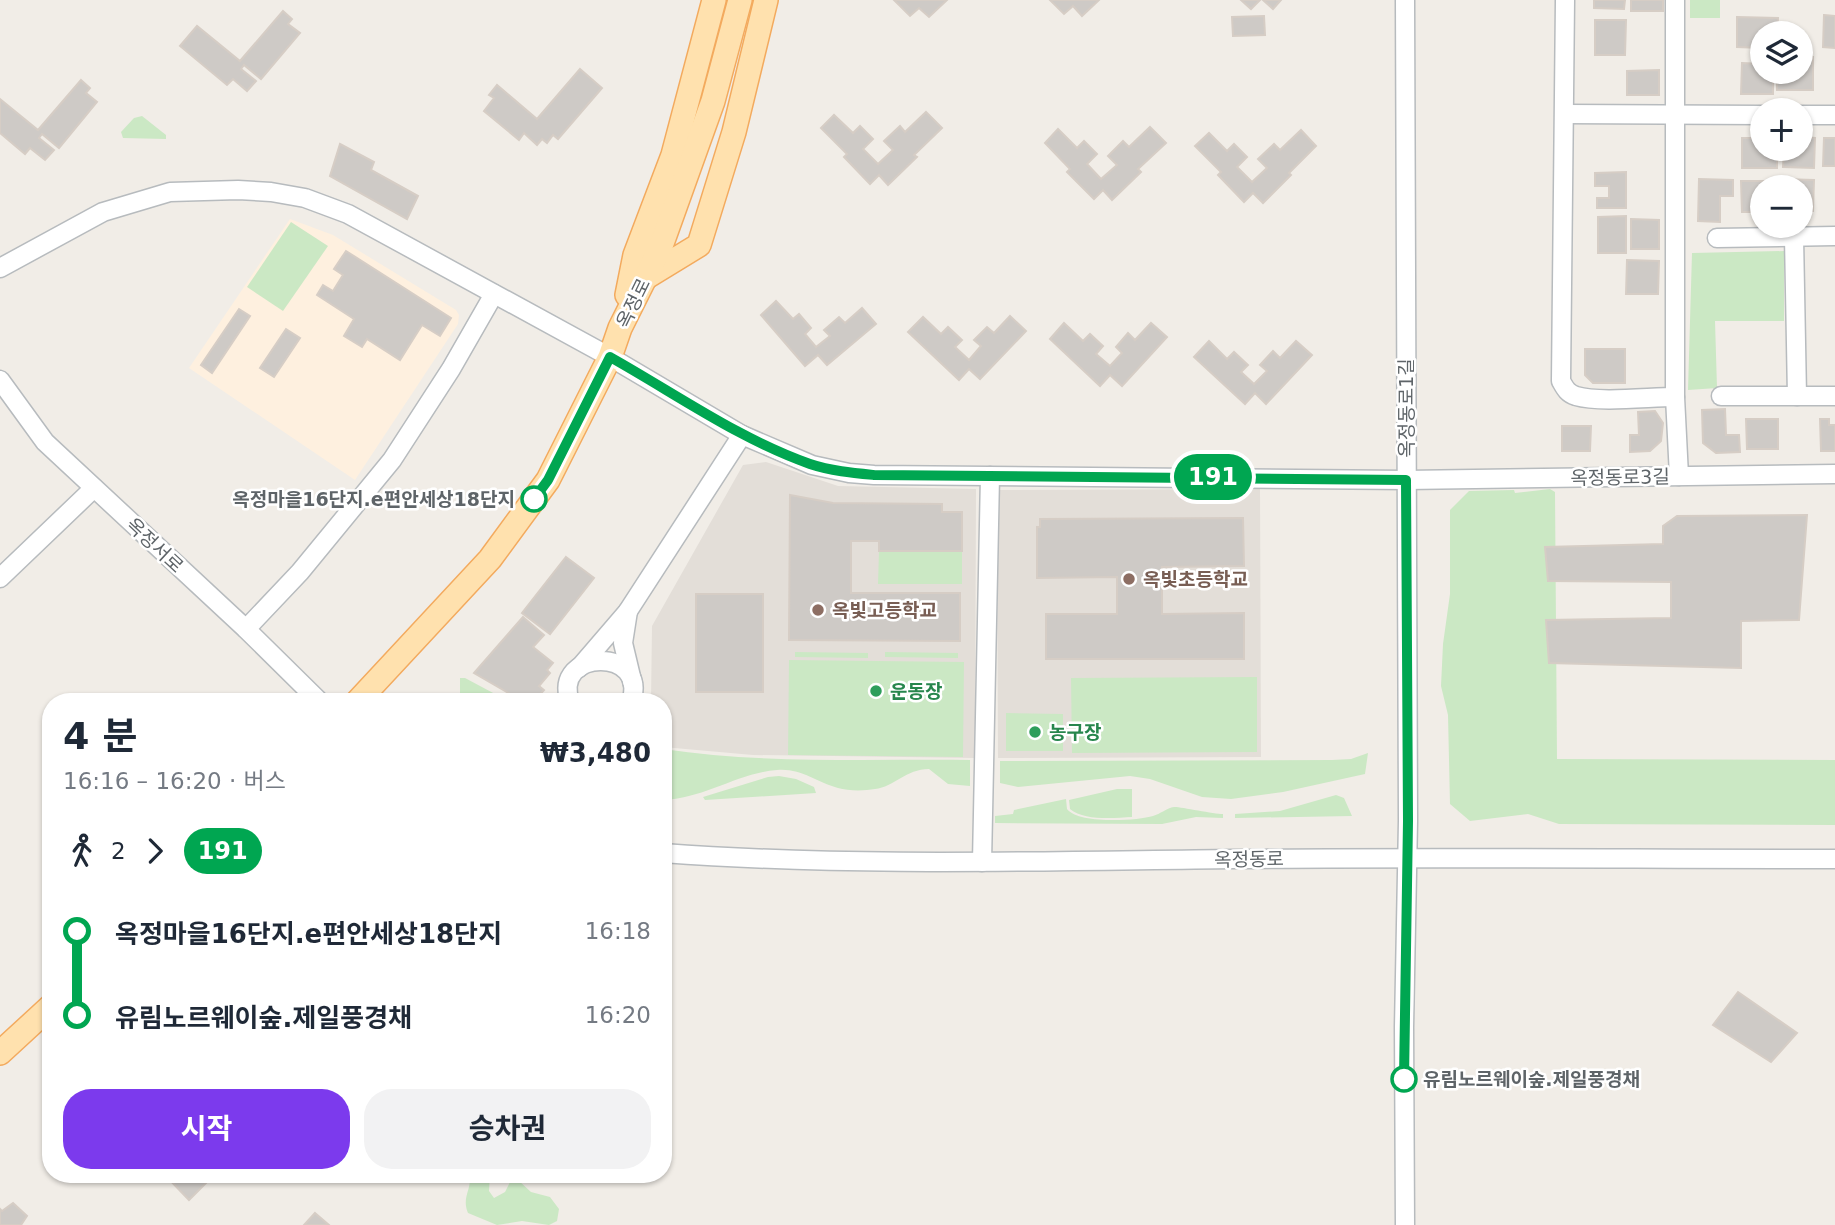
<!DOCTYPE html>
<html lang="ko">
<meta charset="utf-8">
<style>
body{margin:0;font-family:"DejaVu Sans","Noto Sans KR",sans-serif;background:#f2f2f3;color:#1f2937;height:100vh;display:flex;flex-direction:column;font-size:26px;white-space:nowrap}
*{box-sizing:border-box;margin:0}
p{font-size:23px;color:#747a83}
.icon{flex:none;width:38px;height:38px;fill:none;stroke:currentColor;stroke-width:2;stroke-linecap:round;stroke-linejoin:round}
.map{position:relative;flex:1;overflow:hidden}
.sheet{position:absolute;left:42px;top:693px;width:630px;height:490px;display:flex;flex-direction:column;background:#fff;border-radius:28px;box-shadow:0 2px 5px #0004}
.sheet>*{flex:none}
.badge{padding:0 14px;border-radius:23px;font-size:24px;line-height:46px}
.fabs{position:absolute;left:1750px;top:21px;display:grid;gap:14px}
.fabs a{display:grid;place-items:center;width:63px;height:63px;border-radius:50%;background:#fff;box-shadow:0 2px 5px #0004;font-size:35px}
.map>.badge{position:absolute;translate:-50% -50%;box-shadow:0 0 0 4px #fff}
.legs{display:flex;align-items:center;gap:10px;height:77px;padding:0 21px;font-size:23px}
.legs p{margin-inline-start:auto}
.summary{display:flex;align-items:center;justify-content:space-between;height:119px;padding:0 21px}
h1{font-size:38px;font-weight:700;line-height:52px}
.action{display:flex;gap:14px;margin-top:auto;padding:14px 21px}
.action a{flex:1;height:80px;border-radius:28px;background:#7c3aed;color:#fff;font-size:28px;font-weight:700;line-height:80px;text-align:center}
.action a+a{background:#f2f2f3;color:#1f2937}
ul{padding:0 21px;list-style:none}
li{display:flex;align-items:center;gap:24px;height:84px;font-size:26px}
li i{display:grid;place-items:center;width:10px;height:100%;margin:0 9px;background:currentColor}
li i::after{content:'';width:18px;height:18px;margin:-9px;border:5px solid;border-radius:50%;background:#fff}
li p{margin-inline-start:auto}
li:first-child i{background:linear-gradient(#0000 50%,currentColor 0)}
li:last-child i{background:linear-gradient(currentColor 50%,#0000 0)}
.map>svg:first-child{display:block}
</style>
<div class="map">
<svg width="1835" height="1225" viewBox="0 0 1835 1225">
<rect width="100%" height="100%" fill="#f1ede7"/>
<path fill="#fef0df" d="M290,219L333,235L456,310L459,315L458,324L355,480L189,368Z"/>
<g fill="#e3ded8">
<path d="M766,462L838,486L976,489L975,758L753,755L663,747V702H651L652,626L743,465Z"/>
<path d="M1260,489L1261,757L998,758L997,490Z"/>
</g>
<g fill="#cbe8c4">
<rect x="1690" y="0" width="30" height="18"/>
<path d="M142,116L166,135V139L123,138L121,132L134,118Z"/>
<path d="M291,222L328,246L283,311L247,287Z"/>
<path d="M1784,251V321H1715L1717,388L1688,390L1692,253Z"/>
<path d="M1550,489L1555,492L1557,759L1835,760V825L1559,824L1528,814L1470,821L1450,804L1448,715L1441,686L1443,644L1450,594V510L1469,491L1514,490L1515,493Z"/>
<path d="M879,551H962V584H878Z"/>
<path d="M795,652L868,653V658L795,657Z"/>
<path d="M885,652L958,653V658L885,657Z"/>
<path d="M789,660L964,662L963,757L788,755Z"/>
<path d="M1257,677V752L1072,753L1071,678Z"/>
<path d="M460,678H465L510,702H460Z"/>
<path d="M1006,713L1063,714V751H1006Z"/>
<path d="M663,749C763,764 869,759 970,760V786L948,784L929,769C906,769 894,787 875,789C864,791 848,791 838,788C816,782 801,768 777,770C738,773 703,799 663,800Z"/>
<path d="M1368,753L1365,774L1283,792L1231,799L1202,797L1150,779L1130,776L1018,787L1000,783V761L1332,760L1351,759Z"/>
<path d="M779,776L796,779L814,787L816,793L705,800L703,797L768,777Z"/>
<path d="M1117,789H1132V817C1114,818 1084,821 1070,809L1069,800Z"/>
<path d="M1336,795L1344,798L1352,816L1235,818V814L1280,811Z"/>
<path d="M1066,799L1067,809C1078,824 1136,821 1153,816C1160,814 1167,808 1174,807C1177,806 1214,814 1223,814V818L1196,817L1162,824L995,823V816L1013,814L1014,810Z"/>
<path d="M469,1174H490L489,1191L494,1198L505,1192L511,1180H518L531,1192L550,1197L559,1209L557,1221L549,1225L522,1221L497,1225L468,1213C461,1196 473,1189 469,1174Z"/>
</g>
<g fill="#cecac6" stroke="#d6cdc5" stroke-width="2">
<path d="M894,0H947L929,17L919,8L910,16Z"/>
<path d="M1050,0H1099L1082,16L1073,6L1064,14Z"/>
<path d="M1241,0H1260L1251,9Z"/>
<path d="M1263,0H1281L1273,9Z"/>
<path d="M1594,0H1625L1624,9L1594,8Z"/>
<rect x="1631" y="0" width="32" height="11"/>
<path d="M283,11L292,19L288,24L300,33L261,79L244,65L241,69L256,81L247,91L233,79L227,85L180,46L197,26L240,61Z"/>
<path d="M1824,15L1835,16V48L1823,47Z"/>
<path d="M1264,16L1265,35L1233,36L1232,17Z"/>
<path d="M1737,17L1778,18L1777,33H1762V48L1737,47Z"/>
<path d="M1595,20H1626L1625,55H1595Z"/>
<path d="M1801,56L1813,57V90H1777V72H1801Z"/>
<path d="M1742,63L1762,64V72H1773V94H1741Z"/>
<path d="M580,69L602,88L558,139L553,135L547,143L542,139L537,145L524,133L519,140L484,111L494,98L489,95L497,85L537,119Z"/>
<path d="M1659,70V95H1627V71Z"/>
<path d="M81,80L90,88L86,93L97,102L59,148L42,134L39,138L54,150L45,160L30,148L25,154L0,133V99L38,130Z"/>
<path d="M926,112L942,128L914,155L917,157L888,185L879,175L870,184L844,157L847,154L821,128L834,115L853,133L860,126L873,139L863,149L878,164L893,150L884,141L900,126L905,132Z"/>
<path d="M1150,127L1166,143L1138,169L1141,172L1112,200L1103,190L1094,199L1067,172L1070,169L1045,143L1058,129L1077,148L1084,141L1097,154L1087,164L1101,179L1117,165L1108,156L1123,141L1129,147Z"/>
<path d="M1301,130L1316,146L1289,173L1291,175L1263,203L1253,193L1244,202L1218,175L1221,172L1195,146L1209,133L1227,151L1234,144L1247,157L1237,167L1252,182L1267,168L1258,159L1274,144L1280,150Z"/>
<path d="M1801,137L1815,138L1814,168L1783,167L1784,149H1801Z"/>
<path d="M1742,138H1762V149H1777V168H1742Z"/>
<path d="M1824,138H1835V166H1823Z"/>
<path d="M340,144L374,162L371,170L418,196L407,219L330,176Z"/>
<path d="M1626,172V208H1597V198H1609V186H1595V173Z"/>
<path d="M1699,179L1733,180V196H1720V222L1698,221Z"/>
<path d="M1781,179L1814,180L1813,211H1801V187H1781Z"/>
<path d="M1741,181H1775V187H1762V212H1742Z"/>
<path d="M1626,216V253H1598V217Z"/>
<path d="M1631,219L1659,220V249H1631Z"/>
<path d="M346,251L451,318L440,336L422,325L400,360L367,339L362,347L344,336L354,319L317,295L323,285L333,291L343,275L334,269Z"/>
<path d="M1627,260L1659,261L1658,294H1626Z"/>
<path d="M776,301L793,319L799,314L811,328L805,334L816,347L830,336L824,330L839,317L845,323L862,308L876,324L827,365L818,355L805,366L761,315Z"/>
<path d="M239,309L250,316L212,373L201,365Z"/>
<path d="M1010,316L1026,331L980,379L969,369L959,380L908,332L923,317L941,334L948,327L962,340L955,347L969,360L981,346L974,340L987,327L994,333Z"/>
<path d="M1064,323L1083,341L1090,334L1103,346L1096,354L1110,366L1122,353L1116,347L1128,333L1135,340L1151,323L1167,337L1122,386L1110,375L1100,386L1050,339Z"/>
<path d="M286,329L300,338L274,377L260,368Z"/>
<path d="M1209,341L1227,359L1234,352L1248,365L1241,372L1254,384L1267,371L1260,365L1273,351L1280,358L1296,341L1312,355L1266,404L1255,393L1245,404L1194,357Z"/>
<path d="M1585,349H1625V383H1593L1585,375Z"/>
<path d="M1725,409L1726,435H1739L1740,452L1716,453L1703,443L1702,410Z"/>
<path d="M1655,411L1663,423L1661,441L1650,451L1630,452V435H1639L1638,412Z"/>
<path d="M1746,419H1778V449H1747Z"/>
<path d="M1820,419H1829V425H1835V451H1821Z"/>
<path d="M1562,426H1591L1590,451H1562Z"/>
<path d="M790,495L833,503L942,504V512H962V551H879V541H851V593H960V641L789,640Z"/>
<path d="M1807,515L1799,620L1741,621V668L1549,663L1546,620L1671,618V582L1548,581L1545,547L1663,544V526L1677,516Z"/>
<path d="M1243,518L1244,566L1162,567V614L1244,613V659H1046V614H1117V577L1037,578V527H1040V519Z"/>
<path d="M566,557L594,578L550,634L522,613Z"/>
<rect x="696" y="594" width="67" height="98"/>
<path d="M523,617L544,635L533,647L553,663L547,670L550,673L539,686L544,690L533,702H524L474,673Z"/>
<path d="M1738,992L1797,1033L1771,1062L1713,1025Z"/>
<path d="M164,1174H197L206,1183L189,1200Z"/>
<path d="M13,1203L27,1216L21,1225H0V1209L2,1211Z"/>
<path d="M315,1213L329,1225H304Z"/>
</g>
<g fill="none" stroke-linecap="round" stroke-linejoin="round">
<defs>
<g id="minor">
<path d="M1405,0L1408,821L1404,1027L1405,1225"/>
<path d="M1565,0L1561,381C1565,388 1567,393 1576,396C1600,403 1649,397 1675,397"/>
<path d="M1675,0V397L1679,476"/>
<path d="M1565,114L1762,115"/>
<path d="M1801,115H1835"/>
<path d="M1794,237L1797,396"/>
<path d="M1717,238L1835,236"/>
<path d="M0,268L103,212L170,192L238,190L271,192L305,198L348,214L610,357L742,435L812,465L849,473L874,475L1406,480L1835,474"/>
<path d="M0,380L45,442L246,629L320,702"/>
<path d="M1721,396H1835"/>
<path d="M0,578L94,488"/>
<path d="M628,611L742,435"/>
<path d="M246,629L300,572L392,460L451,369L494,294"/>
<path d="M579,668L628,611L623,643L633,685"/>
<path d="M570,702C551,648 650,647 631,702"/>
<path d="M663,853C853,867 1044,861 1234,859C1434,857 1635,859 1835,859"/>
<path d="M982,862L990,476"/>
</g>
<g id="major">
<path d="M645,278L699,245L734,132L766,0"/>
<path d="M627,295L635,255L673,155L714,0"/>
<path d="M357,702L490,559L548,480L610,357L620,328L661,246L713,101L740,0"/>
<path d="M0,1053L51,1006"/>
</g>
</defs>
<use href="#minor" stroke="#b7bbbe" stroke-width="21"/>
<use href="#major" stroke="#f3aa5e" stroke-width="26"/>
<use href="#minor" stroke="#fff" stroke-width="18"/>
<use href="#major" stroke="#ffe1ae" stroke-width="23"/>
</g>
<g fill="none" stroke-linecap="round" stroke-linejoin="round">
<defs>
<path id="line-1" d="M534,499L548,480L610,357C676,394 739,439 810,464C831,471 853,473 874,475L1406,480L1408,821L1404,1079"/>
</defs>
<use href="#line-1" stroke="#fff" stroke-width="16"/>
<use href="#line-1" stroke="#00a651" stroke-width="10"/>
</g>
<g fill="#fff" stroke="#00a651" stroke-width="3.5">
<circle cx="534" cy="499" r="12"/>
<circle cx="1404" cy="1079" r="12"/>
</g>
<g fill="#8d6e63" stroke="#fff" stroke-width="2.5">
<circle cx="1129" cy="579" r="7"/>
<circle cx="818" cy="610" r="7"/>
</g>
<g fill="#2e9e5b" stroke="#fff" stroke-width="2.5">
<circle cx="876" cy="691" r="7"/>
<circle cx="1035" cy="732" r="7"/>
</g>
<g text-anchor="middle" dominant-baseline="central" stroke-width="5" stroke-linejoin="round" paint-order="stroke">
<g font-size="19" fill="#5e6468" stroke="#fff">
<text transform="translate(633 303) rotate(-64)">옥정로</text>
<text transform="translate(1406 408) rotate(-90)">옥정동로1길</text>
<text transform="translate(1620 477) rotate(-1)">옥정동로3길</text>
<text transform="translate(155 545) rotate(43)">옥정서로</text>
<text transform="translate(1249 859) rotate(-1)">옥정동로</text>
</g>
<g font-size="19" font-weight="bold" fill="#5e6468" stroke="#fff" text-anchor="end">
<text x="515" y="499">옥정마을16단지.e편안세상18단지</text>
<text x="1423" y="1079" text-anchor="start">유림노르웨이숲.제일풍경채</text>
</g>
<g font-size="19" font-weight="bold" fill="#785e54" stroke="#fff" text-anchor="start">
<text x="1143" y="579">옥빛초등학교</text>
<text x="832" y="610">옥빛고등학교</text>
</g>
<g font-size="19" font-weight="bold" fill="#27864d" stroke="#fff" text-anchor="start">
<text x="890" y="691">운동장</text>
<text x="1049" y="732">농구장</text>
</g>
</g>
</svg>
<div class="fabs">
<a><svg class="icon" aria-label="layers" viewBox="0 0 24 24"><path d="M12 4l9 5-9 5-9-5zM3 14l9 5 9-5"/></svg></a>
<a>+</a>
<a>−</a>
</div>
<b class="badge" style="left:1213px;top:477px;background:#00a651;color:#fff">191</b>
<section class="sheet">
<div class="summary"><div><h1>4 분</h1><p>16:16 – 16:20 · 버스</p></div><b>₩3,480</b></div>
<div class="legs"><svg class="icon" aria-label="walk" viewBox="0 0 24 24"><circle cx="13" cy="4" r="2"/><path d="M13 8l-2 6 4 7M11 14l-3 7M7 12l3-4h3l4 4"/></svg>2<svg class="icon" aria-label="forward" viewBox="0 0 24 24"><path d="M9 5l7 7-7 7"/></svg><b class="badge" style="background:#00a651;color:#fff">191</b></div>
<ul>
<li><i style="color:#00a651"></i><b>옥정마을16단지.e편안세상18단지</b><p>16:18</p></li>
<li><i style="color:#00a651"></i><b>유림노르웨이숲.제일풍경채</b><p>16:20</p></li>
</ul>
<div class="action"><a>시작</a><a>승차권</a></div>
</section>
</div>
